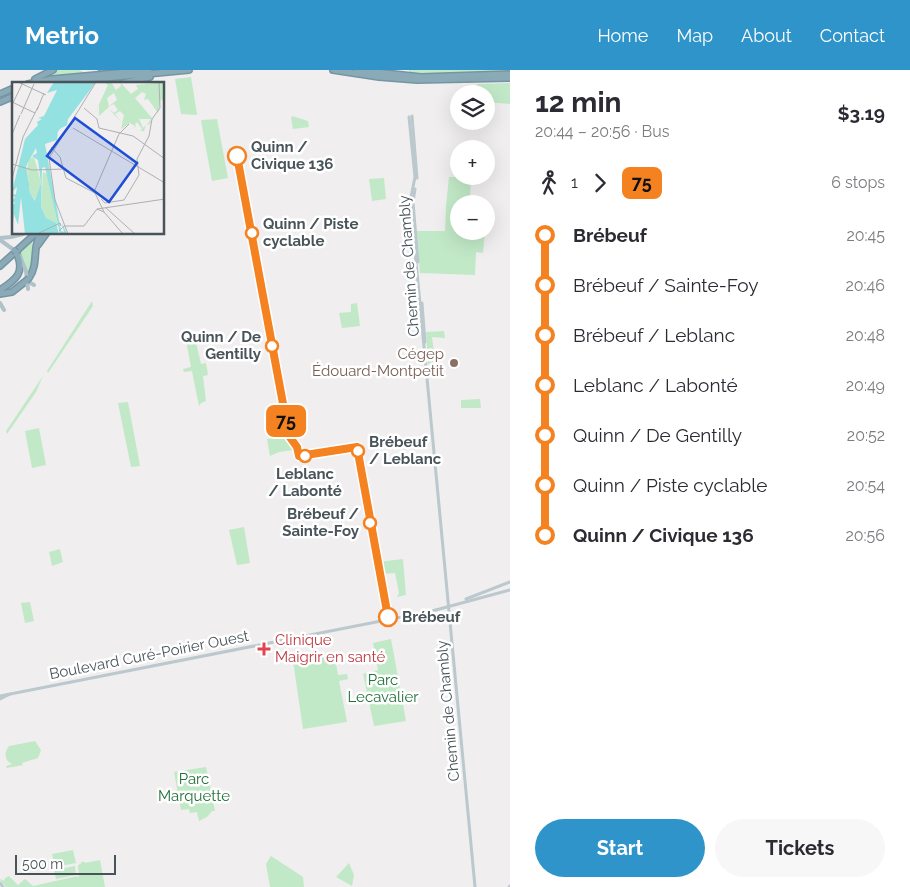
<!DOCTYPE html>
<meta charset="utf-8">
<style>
body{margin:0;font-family:Raleway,sans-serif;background:#f7f7f7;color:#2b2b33;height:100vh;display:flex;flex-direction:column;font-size:19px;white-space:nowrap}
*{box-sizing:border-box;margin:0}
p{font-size:16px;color:#7c7c81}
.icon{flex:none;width:28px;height:28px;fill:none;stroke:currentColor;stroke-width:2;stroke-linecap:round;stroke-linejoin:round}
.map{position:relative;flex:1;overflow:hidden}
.side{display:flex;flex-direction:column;background:#fff;width:400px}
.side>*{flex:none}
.badge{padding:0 10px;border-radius:8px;font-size:18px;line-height:32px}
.controls{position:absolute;left:450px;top:15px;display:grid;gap:10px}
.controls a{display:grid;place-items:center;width:45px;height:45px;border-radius:50%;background:#fff;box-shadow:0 5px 20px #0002;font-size:25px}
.scale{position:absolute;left:15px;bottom:12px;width:101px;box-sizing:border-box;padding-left:5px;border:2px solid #485459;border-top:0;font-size:14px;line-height:18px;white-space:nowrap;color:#485459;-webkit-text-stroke:4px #fff;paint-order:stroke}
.map>.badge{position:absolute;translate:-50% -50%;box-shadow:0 0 0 2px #fff}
.legs{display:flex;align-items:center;gap:8px;height:55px;padding:0 25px;font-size:16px}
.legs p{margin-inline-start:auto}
.summary{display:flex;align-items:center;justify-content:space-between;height:85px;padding:0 25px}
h1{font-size:28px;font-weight:700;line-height:38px}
.cta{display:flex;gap:10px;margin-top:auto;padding:10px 25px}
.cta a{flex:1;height:58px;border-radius:30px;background:#2e94c9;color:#fff;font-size:20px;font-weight:700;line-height:58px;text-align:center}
.cta a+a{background:#f7f7f7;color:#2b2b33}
ul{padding:0 25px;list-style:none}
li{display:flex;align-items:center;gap:18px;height:50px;font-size:19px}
li i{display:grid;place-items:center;width:8px;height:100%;margin:0 6px;background:currentColor}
li i::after{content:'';width:12px;height:12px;margin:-6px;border:4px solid;border-radius:50%;background:#fff}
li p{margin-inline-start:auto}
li:first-child i{background:linear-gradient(#0000 50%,currentColor 0)}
li:last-child i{background:linear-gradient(currentColor 50%,#0000 0)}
header{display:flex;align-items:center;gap:30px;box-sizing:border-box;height:70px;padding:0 25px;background:#2e94c9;color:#fff}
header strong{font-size:24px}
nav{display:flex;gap:28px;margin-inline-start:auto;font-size:18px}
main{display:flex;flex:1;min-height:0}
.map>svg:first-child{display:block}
</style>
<header>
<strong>Metrio</strong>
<nav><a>Home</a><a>Map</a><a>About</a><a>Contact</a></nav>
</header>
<main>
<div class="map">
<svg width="510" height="817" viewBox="0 0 510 817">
<rect width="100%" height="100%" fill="#f0eeee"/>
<g fill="#c1e9c7">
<path d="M54,0H80L86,4L41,8Z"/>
<path d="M409,0H510V2L432,5L409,4Z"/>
<path d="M191,7L197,44V45L181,44L175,9Z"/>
<path d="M510,13V34L486,32V24H477V14Z"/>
<path d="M292,46L308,51L309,57L293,59L291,48Z"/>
<path d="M217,49L228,108L212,111L201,51L202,50Z"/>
<path d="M449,107H471L470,130L488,132L486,147V134H459V161H485L483,183L476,182L475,205L420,203L417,161H445L446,136Z"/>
<path d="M384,108L386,129L372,131L369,109Z"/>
<path d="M33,169L31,171C38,180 33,196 29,206L24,190L17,180Z"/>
<path d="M92,231L93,236L48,303L47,301Z"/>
<path d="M357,233L360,256L342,258L339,243L351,242V234Z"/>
<path d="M444,261L445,268L432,267L435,291L433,294H428L426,262Z"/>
<path d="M195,268L201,294L206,293L208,305L203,306L206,331L201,333L199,336L192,301L184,302L183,299L191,297L186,270Z"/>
<path d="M43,306L36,322L7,364L6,361Z"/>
<path d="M480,329L481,338H461V330Z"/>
<path d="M128,332L140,396L131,397L118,333Z"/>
<path d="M39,358L46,395L32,398L25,361Z"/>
<path d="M288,367L295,376L294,380L279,382L270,386L267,369Z"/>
<path d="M244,457L250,493L237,495L229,460Z"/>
<path d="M60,479L63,492L52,496L49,482Z"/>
<path d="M403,489L406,525L397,527L399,523L395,503L380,504L378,492Z"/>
<path d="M30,532L34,551L25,553L21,533Z"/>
<path d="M391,569L406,651L374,656L363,604L378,600L373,573Z"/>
<path d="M334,582L338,605L347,604L348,609L339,611L347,652L303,659L293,591Z"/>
<path d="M35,671L41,680L38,688L22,693L23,695L7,698L6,696L12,694C4,690 4,683 9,676Z"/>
<path d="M206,697L215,741H212L207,747L199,751L197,742L190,743L189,739L181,740L174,702Z"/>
<path d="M73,780L76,793L55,797L52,784Z"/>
<path d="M271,786L303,807L304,817H270L266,794Z"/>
<path d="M100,790L105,817H6L0,810L1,809L4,811L5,808L9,806L18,815L25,809L33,816L78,806L79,809L78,795L81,794V792H85V793Z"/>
<path d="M349,793L354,805L352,816L336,807Z"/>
<path d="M75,796L76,805L56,809L54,800Z"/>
</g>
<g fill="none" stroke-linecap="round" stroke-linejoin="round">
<defs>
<g id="highway">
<path d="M333,0L379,7L417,10L510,8"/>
<path d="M357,0L421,7L510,4"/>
<path d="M106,4L149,0"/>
<path d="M105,8L189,0"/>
<path d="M35,9L53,0"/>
<path d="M28,14L52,9L96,5"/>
<path d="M45,14L96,8"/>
<path d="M100,14L102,0"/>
<path d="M119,14L150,7"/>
<path d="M0,24L14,18"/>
<path d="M0,32L14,26"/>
<path d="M38,175L46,164"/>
<path d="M0,196L35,164"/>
<path d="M29,208C39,194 32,178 40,164"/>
<path d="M0,220C16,210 26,202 16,182"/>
<path d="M0,224L12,222L26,211"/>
</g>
</defs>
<use href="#highway" stroke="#7695a2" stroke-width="8"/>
<g stroke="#bbc8cd" stroke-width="3">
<path d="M412,46L417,108"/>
<path d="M409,47L415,107L411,127L413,160L475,817"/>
<path d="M415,119L413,132L418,192"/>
<path d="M422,233L425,272"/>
<path d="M466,529L510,512"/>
<path d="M0,626L432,541L510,520"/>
<path d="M0,629L10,624"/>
<path d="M0,813L3,817"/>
<path d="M509,817L510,816"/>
</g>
<g stroke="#b0c2c9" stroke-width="4">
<path d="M0,168L11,167L23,164"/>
<path d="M0,170L14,180"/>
<path d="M20,186L26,201L28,219"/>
<path d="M27,211L34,215"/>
<path d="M0,233L4,240"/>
</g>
<use href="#highway" stroke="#8baab7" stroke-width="5"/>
<defs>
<g id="highway-bridge">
<path d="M96,5L106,4"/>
<path d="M96,8H105"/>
<path d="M14,180L16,182"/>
<path d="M26,211L29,208"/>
</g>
</defs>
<use href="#highway-bridge" stroke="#7695a2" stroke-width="8" stroke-linecap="butt"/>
<use href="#highway-bridge" stroke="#8baab7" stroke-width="5"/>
</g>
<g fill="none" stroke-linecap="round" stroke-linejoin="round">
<defs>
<path id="line-1" d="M237,86L289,366L297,377L299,386L357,377L388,547"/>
</defs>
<use href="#line-1" stroke="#fff" stroke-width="11"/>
<use href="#line-1" stroke="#f58220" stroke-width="8"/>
</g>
<g fill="#fff" stroke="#f58220" stroke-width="2.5">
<circle cx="237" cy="86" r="9"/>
<circle cx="252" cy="163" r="6"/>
<circle cx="272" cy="276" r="6"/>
<circle cx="358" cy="381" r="6"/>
<circle cx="305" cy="386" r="6"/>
<circle cx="370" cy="453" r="6"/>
<circle cx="388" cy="547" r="9"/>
</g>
<circle fill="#8d6e63" stroke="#fff" stroke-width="2" cx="454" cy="293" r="5"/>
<path fill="#e0444e" stroke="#fff" stroke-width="2" d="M261.5 571.5h5v5h5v5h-5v5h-5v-5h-5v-5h5z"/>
<g text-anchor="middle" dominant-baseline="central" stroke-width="5" stroke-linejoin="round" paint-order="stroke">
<g font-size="15" font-weight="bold" fill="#485459" stroke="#fff" text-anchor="start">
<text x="251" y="77">Quinn /<tspan x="251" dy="17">Civique 136</tspan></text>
<text x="263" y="154">Quinn / Piste<tspan x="263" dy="17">cyclable</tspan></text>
<text x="261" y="267" text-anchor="end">Quinn / De<tspan x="261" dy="17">Gentilly</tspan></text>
<text x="369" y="372">Brébeuf<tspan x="369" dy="17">/ Leblanc</tspan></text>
<text x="305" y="404" text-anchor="middle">Leblanc<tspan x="305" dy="17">/ Labonté</tspan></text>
<text x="359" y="444" text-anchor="end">Brébeuf /<tspan x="359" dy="17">Sainte-Foy</tspan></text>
<text x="402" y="547">Brébeuf</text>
</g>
<g font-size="15" fill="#485459" stroke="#fff">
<text transform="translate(409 196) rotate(-94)">Chemin de Chambly</text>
<text transform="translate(149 585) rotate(-11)">Boulevard Curé-Poirier Ouest</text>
<text transform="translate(448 641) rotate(-95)">Chemin de Chambly</text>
</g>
<g font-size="15" fill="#785e54" stroke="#fff" text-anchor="end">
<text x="444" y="284">Cégep<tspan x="444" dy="17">Édouard-Montpetit</tspan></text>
</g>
<g font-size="15" fill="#be3a42" stroke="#fff" text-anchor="start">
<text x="275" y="570">Clinique<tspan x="275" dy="17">Maigrir en santé</tspan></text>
</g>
<g font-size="15" fill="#227138" stroke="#fff">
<text x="383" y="610">Parc<tspan x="383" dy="17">Lecavalier</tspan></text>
<text x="194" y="709">Parc<tspan x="194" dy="17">Marquette</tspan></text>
</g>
</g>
<g transform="translate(12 12)">
<rect width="152" height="152" fill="#f0eeee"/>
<path d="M92,0H99L104,8L109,4L108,0L119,12L126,7L124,3L152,0V19L149,17L146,31L136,17L132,18L134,12L130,10L123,16L140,36L138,42L135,43L139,37H127L131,46L134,43L132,49H128L130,47L125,40L123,42L124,44L120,47L123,44L118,41L109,47L112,33L108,29L103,32L109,40L97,27L102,31L106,28L102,22L97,24L105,18L102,11L95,16L97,25L87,34V23L83,31L96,3ZM22,75L29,100L24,119L18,111L15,87L17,77ZM31,90L35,92L46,144L34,136L29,125Z" fill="#c1e9c7"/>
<path d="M42,0H84L56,37L55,43L46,48L45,58L33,62L49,149L52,150L50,141L55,152H48L33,85L30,86L29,125L34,136L44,141L47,152H13L9,115L6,143L2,132L0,150V123L3,121L0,118L4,116L0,113L4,112L5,105L0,110L13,57L26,43L25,40L30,37L26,36L32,34L45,8L35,11ZM24,66L25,71L20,74L26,78L29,101L23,119L18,111L14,84Z" fill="#93e1e0" fill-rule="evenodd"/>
<path fill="none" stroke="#93e1e0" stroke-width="2.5" d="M13,84L18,66L47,47M6,114L15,63L36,43L60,0M7,115L16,104L13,88M3,118L8,110L12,76L16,65L38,45L63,0"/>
<path fill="none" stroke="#adb0b2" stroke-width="1" d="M6,0L34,13M0,20L23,31M1,21L11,0M72,26L85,37L87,46L121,54L153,77M25,28L32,11M9,32L22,2M61,46L153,101M1,50L8,33M39,65L48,75L54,96L83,111L92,130M0,82L20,88L53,87M0,97L11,55L26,25M82,110L107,52L117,42M89,117L93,121L112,118L127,93L125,77L137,54L140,37L148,26L147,0M94,126L123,152M85,127L153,117M47,149L52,144H72L85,127L92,130L111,152M25,152L48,141L49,144M56,152L43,118L37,76L84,0"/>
<path fill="#1d4ed8" fill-opacity="0.15" stroke="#1d4ed8" stroke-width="2.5" d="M63,36L125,81L97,120L35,74Z"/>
<rect width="152" height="152" fill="none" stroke="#485459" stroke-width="2.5"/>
</g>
</svg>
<div class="controls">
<a><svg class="icon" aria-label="layers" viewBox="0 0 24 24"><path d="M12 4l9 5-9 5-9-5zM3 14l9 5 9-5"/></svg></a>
<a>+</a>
<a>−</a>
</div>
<div class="scale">500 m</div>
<b class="badge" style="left:286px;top:351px;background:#f58220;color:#111">75</b>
</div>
<section class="side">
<div class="summary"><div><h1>12 min</h1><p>20:44 – 20:56 · Bus</p></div><b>$3.19</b></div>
<div class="legs"><svg class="icon" aria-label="walk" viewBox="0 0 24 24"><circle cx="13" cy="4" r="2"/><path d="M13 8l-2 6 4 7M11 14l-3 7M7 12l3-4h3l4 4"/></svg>1<svg class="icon" aria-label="forward" viewBox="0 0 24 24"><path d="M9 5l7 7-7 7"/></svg><b class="badge" style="background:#f58220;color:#111">75</b><p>6 stops</p></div>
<ul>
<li><i style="color:#f58220"></i><b>Brébeuf</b><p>20:45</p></li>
<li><i style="color:#f58220"></i><span>Brébeuf / Sainte-Foy</span><p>20:46</p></li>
<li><i style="color:#f58220"></i><span>Brébeuf / Leblanc</span><p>20:48</p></li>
<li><i style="color:#f58220"></i><span>Leblanc / Labonté</span><p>20:49</p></li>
<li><i style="color:#f58220"></i><span>Quinn / De Gentilly</span><p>20:52</p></li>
<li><i style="color:#f58220"></i><span>Quinn / Piste cyclable</span><p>20:54</p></li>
<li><i style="color:#f58220"></i><b>Quinn / Civique 136</b><p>20:56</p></li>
</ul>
<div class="cta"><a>Start</a><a>Tickets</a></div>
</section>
</main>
